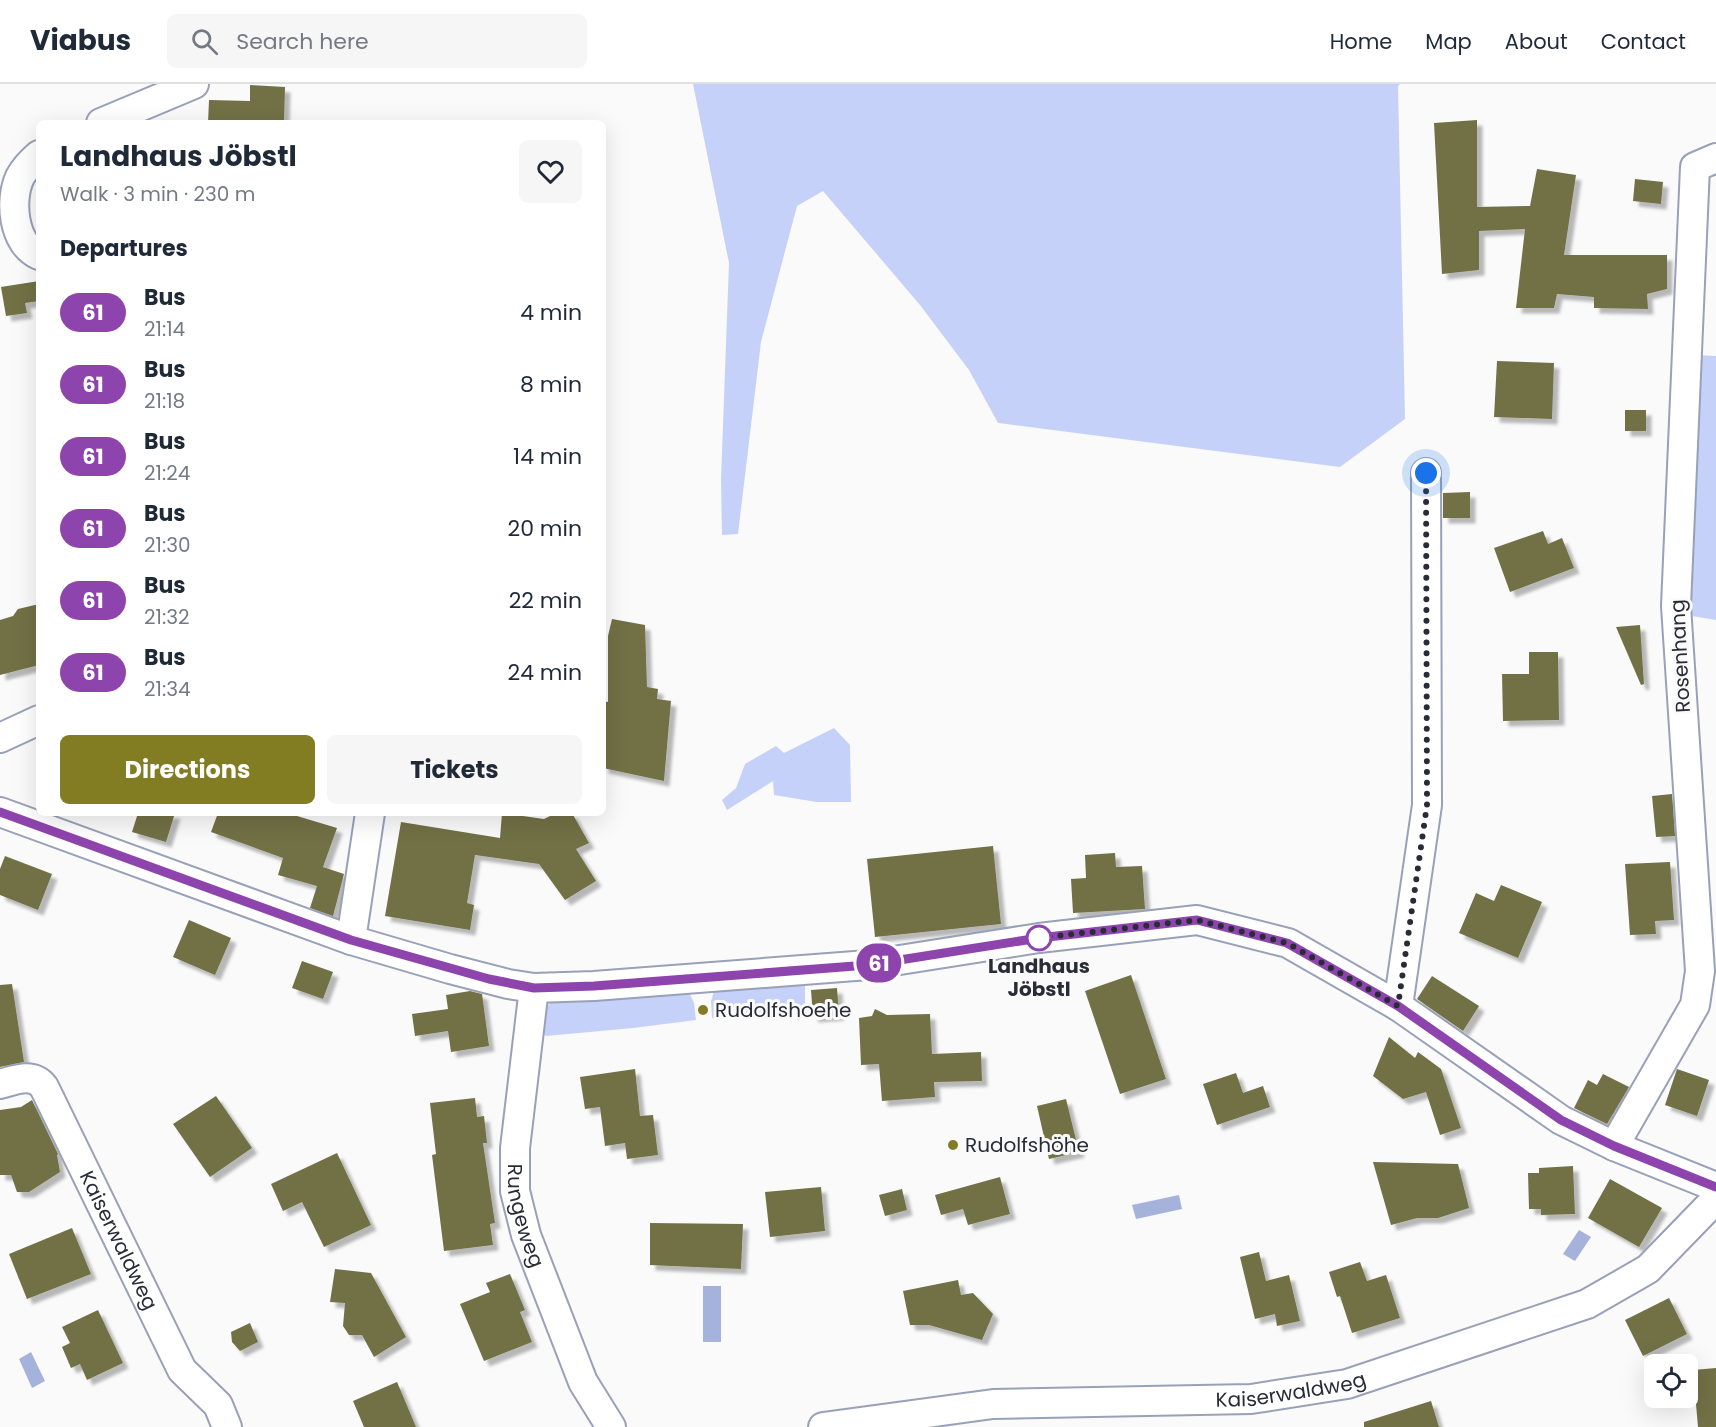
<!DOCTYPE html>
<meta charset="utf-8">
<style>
body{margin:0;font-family:Poppins,sans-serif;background:#f6f6f7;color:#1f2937;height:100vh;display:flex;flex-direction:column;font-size:22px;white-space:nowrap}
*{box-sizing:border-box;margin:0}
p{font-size:20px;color:#747a83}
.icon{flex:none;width:33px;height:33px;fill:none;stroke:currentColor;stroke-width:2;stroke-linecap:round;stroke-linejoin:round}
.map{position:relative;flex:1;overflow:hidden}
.side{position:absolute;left:36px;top:36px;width:570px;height:696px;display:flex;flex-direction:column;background:#fff;border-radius:9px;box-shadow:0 6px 24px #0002}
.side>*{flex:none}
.badge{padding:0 12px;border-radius:20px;font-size:21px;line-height:39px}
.buttons{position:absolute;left:1644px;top:1270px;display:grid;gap:12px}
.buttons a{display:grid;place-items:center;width:54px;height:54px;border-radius:9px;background:#fff;box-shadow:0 6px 24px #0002;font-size:30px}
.you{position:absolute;width:30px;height:30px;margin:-15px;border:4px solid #fff;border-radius:50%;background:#1a73e8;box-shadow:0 0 0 9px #1a73e833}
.map>.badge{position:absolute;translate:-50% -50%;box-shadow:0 0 0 3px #fff}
h2{padding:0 24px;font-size:22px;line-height:54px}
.round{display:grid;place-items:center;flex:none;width:63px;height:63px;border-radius:9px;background:#f6f6f7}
.overview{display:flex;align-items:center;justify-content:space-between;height:102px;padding:0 24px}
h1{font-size:28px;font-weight:700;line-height:45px}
.cta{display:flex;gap:12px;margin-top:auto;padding:12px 24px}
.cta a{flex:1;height:69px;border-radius:9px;background:#827c23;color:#fff;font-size:24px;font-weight:700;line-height:69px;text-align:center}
.cta a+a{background:#f6f6f7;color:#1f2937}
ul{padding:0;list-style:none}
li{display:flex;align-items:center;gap:18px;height:72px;padding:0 24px}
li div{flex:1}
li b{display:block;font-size:22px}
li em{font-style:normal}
li .badge{min-width:66px;font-weight:700;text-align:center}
header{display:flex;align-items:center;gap:36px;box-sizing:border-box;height:84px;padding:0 30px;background:#fff;border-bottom:2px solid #e0e1e3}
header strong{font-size:28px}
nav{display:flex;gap:33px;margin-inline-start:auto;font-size:21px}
.search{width:420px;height:54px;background:#f6f6f7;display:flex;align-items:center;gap:15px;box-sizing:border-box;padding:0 21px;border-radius:9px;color:#747a83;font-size:22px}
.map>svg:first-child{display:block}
</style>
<header>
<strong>Viabus</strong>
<div class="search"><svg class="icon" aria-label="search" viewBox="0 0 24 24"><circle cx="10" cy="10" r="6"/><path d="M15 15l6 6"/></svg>Search here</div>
<nav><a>Home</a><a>Map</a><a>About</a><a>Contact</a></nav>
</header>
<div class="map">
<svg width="1716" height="1343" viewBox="0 0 1716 1343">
<defs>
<filter id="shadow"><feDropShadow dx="5.5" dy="5.5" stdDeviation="1.5" flood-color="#0004"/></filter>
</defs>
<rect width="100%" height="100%" fill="#fafafa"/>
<g fill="#c5d1f8">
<path d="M693,0H1400L1398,2L1405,335L1340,383L998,339L969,286L920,221L823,107L797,122L761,258L738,450L722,451L721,395L729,179Z"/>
<path d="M1697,271L1716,272V536L1686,531Z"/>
<path d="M834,644L850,661L851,718H817L774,711L773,697L727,726L722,716L736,704L745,680L776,662L784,669Z"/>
<path d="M801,895L805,900V923L712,934L711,917L715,904Z"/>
<path d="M688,906L694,919L696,936L633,944L546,952L539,946L542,928L553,916Z"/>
</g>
<g fill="#a5b2db">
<path d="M1179,1111L1182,1125L1136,1135L1132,1121Z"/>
<path d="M1579,1146L1591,1153L1575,1177L1563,1170Z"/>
<rect x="703" y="1202" width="18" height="56"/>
<path d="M31,1268L45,1297L32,1304L19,1275Z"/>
</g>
<g fill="#727045" filter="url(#shadow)">
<path d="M250,1L285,3L284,39H208L209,16L250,17Z"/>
<path d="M1477,36V123L1530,122L1537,85L1576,91L1564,171H1667V205L1647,210L1648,225L1594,224V213L1557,210L1554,224H1516L1525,145L1479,147V186L1442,190L1434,39Z"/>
<path d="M1635,95L1663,98L1661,120L1633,117Z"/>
<path d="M39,197V217L25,219L27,229L6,232L1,203Z"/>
<path d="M1497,277L1554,279L1552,335L1494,333Z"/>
<rect x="1625" y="326" width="21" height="21"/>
<path d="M1470,408V434H1443V409Z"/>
<path d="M1543,447L1548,460L1562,454L1574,484L1510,508L1494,464Z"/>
<path d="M39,520V581L0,591V536L13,532L18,525Z"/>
<path d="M612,535L645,541L647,603L658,605L657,615L671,617L664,697L603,684V617L608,618V552Z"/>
<path d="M1640,541L1644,600L1641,601L1616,543Z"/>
<path d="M1529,568H1558L1559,636L1503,637L1502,590H1529Z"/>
<path d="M1672,710L1675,752L1656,753L1652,712Z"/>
<path d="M138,729H175L166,758L132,748Z"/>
<path d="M218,729H287L337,744L323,783L344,790L333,832L310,824L317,802L278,791L283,774L211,748Z"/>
<path d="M502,729L544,735L556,729H572L589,759L576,765L596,797L565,816L539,780L475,771L467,819L474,821L470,846L385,832L401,738L500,754Z"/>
<path d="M993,762L1001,840L875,853L867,775Z"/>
<path d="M1115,769L1116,783L1142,782L1145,825L1073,829L1071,795L1086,794L1085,771Z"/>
<path d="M5,772L52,790L38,826L0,811V785Z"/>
<path d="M1670,778L1674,836L1655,837L1656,850L1630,851L1625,780Z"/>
<path d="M1501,801L1542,818L1518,874L1459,849L1476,809L1494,817Z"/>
<path d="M189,836L231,854L215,891L173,873Z"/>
<path d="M302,877L333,888L323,915L292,904Z"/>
<path d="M1131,891L1166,995L1120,1010L1085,907Z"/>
<path d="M1432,892L1479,922L1463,947L1417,915Z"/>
<path d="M12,900L24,978L0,983V901Z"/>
<path d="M837,904L839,931L813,933L811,906Z"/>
<path d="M470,907L482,910L489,962L451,968L448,947L415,952L412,930L448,925L446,911Z"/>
<path d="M875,925L887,931L930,930L932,970L981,968L982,997L934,998L935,1013L882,1017L879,980L861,981L859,934L872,932Z"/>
<path d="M1389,953L1415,974L1418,968L1441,985L1461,1044L1440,1051L1426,1008L1403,1015L1373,992Z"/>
<path d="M635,985L640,1032L653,1031L658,1071L627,1075L625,1059L605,1062L600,1023L585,1025L580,993Z"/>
<path d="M1677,985L1709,996L1697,1032L1665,1021Z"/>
<path d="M1236,989L1243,1009L1263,1002L1270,1023L1217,1041L1203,1000Z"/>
<path d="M1603,990L1629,1003L1607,1040L1574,1024L1588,996L1597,1001Z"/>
<path d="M216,1012L252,1064L210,1093L173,1040Z"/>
<path d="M475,1014L477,1033L484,1032L487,1059H483L495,1139L490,1140L493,1161L444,1167L432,1071L436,1070L430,1019Z"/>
<path d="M1066,1015L1079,1068L1049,1075L1037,1022Z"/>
<path d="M32,1016L58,1070L57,1071L60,1088L29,1108H17L11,1091H0V1026L21,1023Z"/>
<path d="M337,1069L371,1141L324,1163L302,1118L283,1127L271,1100Z"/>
<path d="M1373,1078L1458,1080L1469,1124L1438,1134H1417L1391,1141Z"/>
<path d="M1573,1082L1575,1130L1541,1131V1125H1529L1528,1089H1539V1084Z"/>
<path d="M1000,1093L1010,1130L968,1141L963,1125L941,1131L935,1111Z"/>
<path d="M1610,1095L1662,1124L1639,1163L1588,1134Z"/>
<path d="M821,1103L825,1147L770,1153L765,1108Z"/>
<path d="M902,1105L907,1126L885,1132L879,1111Z"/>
<path d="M650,1139L743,1140L741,1185L650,1181Z"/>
<path d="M72,1144L91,1190L27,1215L9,1170Z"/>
<path d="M1259,1168L1266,1197L1289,1191L1300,1237L1277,1242L1275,1230L1255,1235L1240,1173Z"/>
<path d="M1360,1178L1367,1197L1386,1191L1400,1234L1352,1249L1340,1212L1337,1213L1329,1188Z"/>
<path d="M335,1185L371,1189L406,1253L374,1273L362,1251H349L343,1242L345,1219L330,1218Z"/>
<path d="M510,1190L525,1226L520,1228L532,1258L484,1277L460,1220L490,1208L486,1199Z"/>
<path d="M958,1196L961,1211L973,1209L993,1230L982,1256L929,1241H910L903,1207Z"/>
<path d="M1669,1214L1687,1250L1643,1272L1625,1236Z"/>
<path d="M98,1226L123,1279L87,1296L80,1280L71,1284L62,1263L70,1259L62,1243Z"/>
<path d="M250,1239L258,1258L240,1267L232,1258L231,1248Z"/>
<path d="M1716,1284V1343H1698L1693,1286Z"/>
<path d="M397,1298L416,1343H364L353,1317Z"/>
<path d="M1431,1317L1439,1343H1364V1338Z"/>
</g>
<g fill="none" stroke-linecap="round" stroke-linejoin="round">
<defs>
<g id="street">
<path d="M101,39L194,0"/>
<path d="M39,71C32,77 25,84 20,93C9,116 13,160 39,171"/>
<path d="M0,654L39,636"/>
<path d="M0,728L351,856L450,885L508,900L534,904L594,902L868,881L1039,854L1197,836L1288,859L1398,922L1561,1036L1614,1062L1716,1103"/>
<path d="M351,856L370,729"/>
<path id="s1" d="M534,904L515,1064V1107L526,1151L583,1298L611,1343"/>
<path d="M1398,922L1427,721L1426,389"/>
<path id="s2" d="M0,1000C15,996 33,988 44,1003L182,1286L218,1321L227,1343"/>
<path d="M1614,1062L1695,921L1700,887L1676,522L1695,83L1716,74"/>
<path id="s3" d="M823,1343L993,1320L1251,1315L1347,1300L1587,1220L1648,1185L1716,1115"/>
</g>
</defs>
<use href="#street" stroke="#99a1b8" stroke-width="32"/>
<use href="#street" stroke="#fff" stroke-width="28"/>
</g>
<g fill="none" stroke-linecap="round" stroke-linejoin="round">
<defs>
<path id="line" d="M0,728L351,856L489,895L534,904L594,902L868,881L1039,854L1197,836L1287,859L1398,922L1561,1036L1614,1062L1716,1103"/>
</defs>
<use href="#line" stroke="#fff" stroke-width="14"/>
<use href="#line" stroke="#8e44ad" stroke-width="9"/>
<path stroke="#292c36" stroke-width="6" stroke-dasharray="0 10.8" d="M1039,854L1197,836L1287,859L1398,922L1427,721L1426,389"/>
</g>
<circle fill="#fff" stroke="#8e44ad" stroke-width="3" cx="1039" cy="854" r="12"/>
<g fill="#827c23" stroke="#fafafa" stroke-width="2">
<circle cx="703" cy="926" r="6"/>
<circle cx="953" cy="1061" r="6"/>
</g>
<g text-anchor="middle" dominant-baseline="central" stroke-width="6" stroke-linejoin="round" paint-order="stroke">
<g font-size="20" fill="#292c36" stroke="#fafafa">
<text transform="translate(1680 572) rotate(-93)">Rosenhang</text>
<text stroke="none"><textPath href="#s1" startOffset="230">Rungeweg</textPath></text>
<text stroke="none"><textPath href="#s2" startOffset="218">Kaiserwaldweg</textPath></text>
<text stroke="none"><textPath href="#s3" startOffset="470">Kaiserwaldweg</textPath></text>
</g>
<g font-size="20" font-weight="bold" fill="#292c36" stroke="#fafafa">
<text x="1039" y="882">Landhaus<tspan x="1039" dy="23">Jöbstl</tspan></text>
</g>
<g font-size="20" fill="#292c36" stroke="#fafafa" text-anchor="start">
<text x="715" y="926">Rudolfshoehe</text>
<text x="965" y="1061">Rudolfshöhe</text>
</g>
</g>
</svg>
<div class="buttons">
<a><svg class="icon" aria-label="locate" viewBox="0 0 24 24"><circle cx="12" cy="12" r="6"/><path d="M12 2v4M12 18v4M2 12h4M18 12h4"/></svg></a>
</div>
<div class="you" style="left:1426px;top:389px"></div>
<b class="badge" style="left:879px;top:879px;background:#8e44ad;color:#fff">61</b>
<section class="side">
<div class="overview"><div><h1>Landhaus Jöbstl</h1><p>Walk · 3 min · 230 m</p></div><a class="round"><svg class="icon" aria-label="heart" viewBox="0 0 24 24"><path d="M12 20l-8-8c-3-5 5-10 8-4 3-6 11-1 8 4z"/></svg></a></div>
<h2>Departures</h2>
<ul>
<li><span class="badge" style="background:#8e44ad;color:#fff">61</span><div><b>Bus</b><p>21:14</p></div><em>4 min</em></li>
<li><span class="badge" style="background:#8e44ad;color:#fff">61</span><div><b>Bus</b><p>21:18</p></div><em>8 min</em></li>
<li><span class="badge" style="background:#8e44ad;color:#fff">61</span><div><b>Bus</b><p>21:24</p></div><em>14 min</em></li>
<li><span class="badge" style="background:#8e44ad;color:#fff">61</span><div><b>Bus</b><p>21:30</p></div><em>20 min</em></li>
<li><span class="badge" style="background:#8e44ad;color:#fff">61</span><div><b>Bus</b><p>21:32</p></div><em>22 min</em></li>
<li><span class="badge" style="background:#8e44ad;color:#fff">61</span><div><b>Bus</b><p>21:34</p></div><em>24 min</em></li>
</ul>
<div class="cta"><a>Directions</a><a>Tickets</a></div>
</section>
</div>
